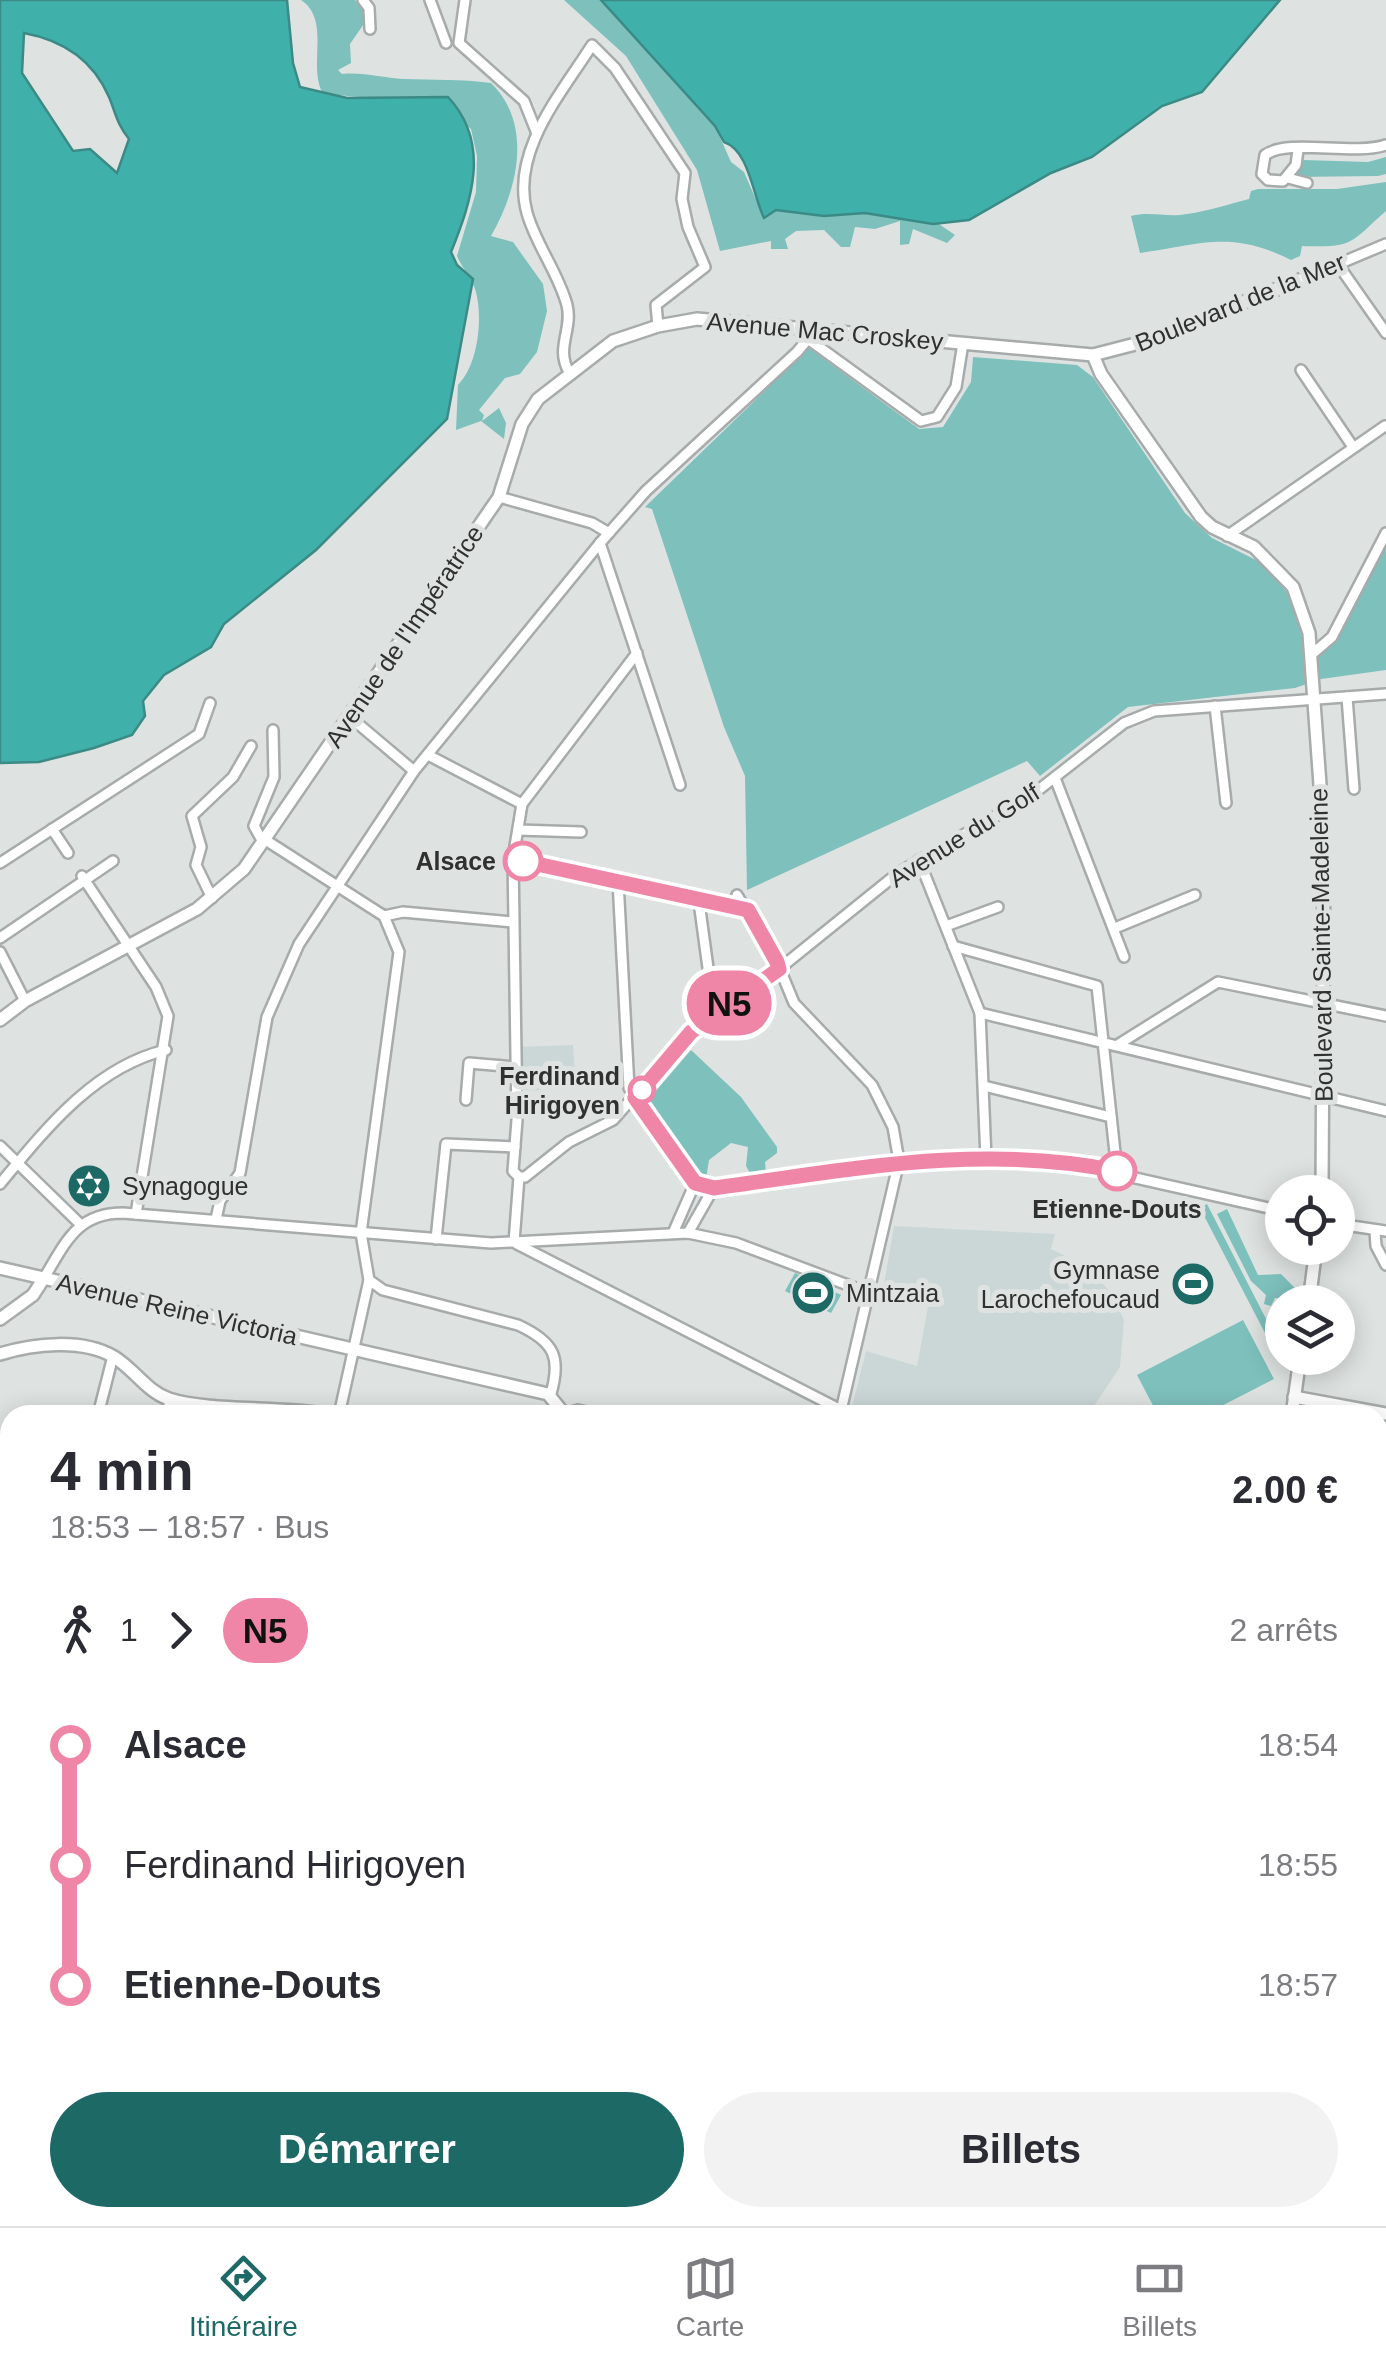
<!DOCTYPE html>
<html lang="fr">
<meta charset="utf-8">
<style>
body{margin:0;font-family:Helvetica,sans-serif;background:#f2f2f3;color:#2b2b33;height:100vh;display:flex;flex-direction:column;font-size:38px;white-space:nowrap}
*{box-sizing:border-box;margin:0}
p{font-size:32px;color:#7c7c81}
.icon{flex:none;width:55px;height:55px;fill:none;stroke:currentColor;stroke-width:2;stroke-linecap:round;stroke-linejoin:round}
.map{position:relative;flex:1;overflow:hidden}
.sheet{position:absolute;left:0px;top:1405px;width:1388px;height:822px;display:flex;flex-direction:column;background:#fff;border-radius:30px 30px 0 0;box-shadow:0 5px 25px #0003}
.sheet>*{flex:none}
.badge{padding:0 20px;border-radius:32px;font-size:35px;line-height:65px}
.controls{position:absolute;left:1265px;top:1175px;display:grid;gap:20px}
.controls a{display:grid;place-items:center;width:90px;height:90px;border-radius:50%;background:#fff;box-shadow:0 5px 25px #0003;font-size:50px}
.map>.badge{position:absolute;translate:-50% -50%;box-shadow:0 0 0 5px #fff}
.legs{display:flex;align-items:center;gap:15px;height:110px;padding:0 50px;font-size:32px}
.legs p{margin-inline-start:auto}
.summary{display:flex;align-items:center;justify-content:space-between;height:170px;padding:0 50px}
h1{font-size:55px;font-weight:700;line-height:75px}
.cta{display:flex;gap:20px;margin-top:auto;padding:20px 50px}
.cta a{flex:1;height:115px;border-radius:60px;background:#1d6966;color:#fff;font-size:40px;font-weight:700;line-height:115px;text-align:center}
.cta a+a{background:#f2f2f3;color:#2b2b33}
ul{padding:0 50px;list-style:none}
li{display:flex;align-items:center;gap:35px;height:120px;font-size:38px}
li i{display:grid;place-items:center;width:15px;height:100%;margin:0 12px;background:currentColor}
li i::after{content:'';width:25px;height:25px;margin:-12px;border:8px solid;border-radius:50%;background:#fff}
li p{margin-inline-start:auto}
li:first-child i{background:linear-gradient(#0000 50%,currentColor 0)}
li:last-child i{background:linear-gradient(currentColor 50%,#0000 0)}
.tabs{display:flex;justify-content:space-around;align-items:center;height:140px;border-top:2px solid #e1e1e2;background:#fff;font-size:28px;color:#7c7c81}
.tabs a{display:grid;justify-items:center;gap:5px}
.tabs .selected{color:#1d6966}
.map>svg:first-child{display:block}
</style>
<div class="map">
<svg width="1386" height="2226" viewBox="0 0 1386 2226">
<rect width="100%" height="100%" fill="#dee3e2"/>
<g fill="#cad7d6">
<path d="M573,1045L576,1089L520,1091L519,1047Z"/>
<path d="M894,1226L1055,1234L1051,1249L1088,1267L1112,1294L1124,1320L1120,1367L1088,1415H850L866,1351L917,1366L928,1307L883,1290Z"/>
</g>
<g fill="#7dc0bc">
<path d="M301,0H355L368,18L350,44L351,63L338,70L342,74C365,72 382,78 404,79C433,80 461,79 491,83C534,125 517,191 491,236L513,242L543,284L547,311L537,352L520,374L505,378L479,410L484,415L482,421L499,408L506,423L504,439L481,421L456,430L458,385C478,365 483,319 476,292C473,280 462,268 457,256L476,192L477,156L471,129C431,87 371,104 322,92C308,64 331,20 301,0Z"/>
<path d="M564,0H601L715,126L731,162L744,172L764,218L776,210L824,216L917,209L955,235L947,243L913,229L909,244L900,245V221L875,229L855,227L850,247H841L824,230L796,231L785,239L788,249H771V241L720,251L697,170L626,56Z"/>
<path d="M1386,157V174L1378,176L1294,177L1304,160L1368,162Z"/>
<path d="M1386,182V211C1350,242 1356,248 1302,246L1300,256L1291,260C1231,230 1203,244 1140,253L1131,216C1151,211 1168,218 1187,214C1209,211 1229,204 1249,199L1251,191L1258,189H1337Z"/>
<path d="M809,348L919,429L943,427L971,382L973,357L1077,365L1093,377L1185,513L1212,538L1260,562L1292,598L1303,642L1334,640L1386,545V670L1321,679L1295,688L1128,707L1040,776L1027,761L747,890L745,776L724,727L652,509L645,507Z"/>
<path d="M691,1050L741,1097L777,1147V1153L765,1162L766,1173L751,1175L746,1166L748,1147L731,1143L709,1160L706,1179L699,1176L648,1100Z"/>
<path d="M1207,1204L1282,1350L1279,1360L1200,1208Z"/>
<path d="M1227,1209L1258,1275L1281,1274L1294,1287L1297,1299L1275,1298L1271,1306L1264,1304L1266,1295L1251,1281L1217,1214Z"/>
<path d="M795,1273L841,1295L831,1313L785,1291Z"/>
<path d="M1243,1320L1274,1379L1204,1415H1158L1137,1375Z"/>
<path d="M431,2218H590L587,2226H439L432,2225Z"/>
</g>
<g fill="#40b0ab" stroke="#3b8a86" stroke-width="2.5" fill-rule="evenodd">
<path d="M0,0H287L293,63L300,87L347,98L448,97C491,143 472,200 451,252L457,265L473,279L447,419L316,550L224,624L211,647L164,675L143,701L145,716L132,735L94,748L39,762L0,763ZM24,33C62,40 93,60 109,97C116,114 117,124 129,139L117,173L90,149L73,151L22,73Z"/>
<path d="M601,0H1280L1202,92L1162,106L1092,157L1051,173L969,220L933,224L865,213L824,216L776,210L764,218C753,196 749,150 724,142L715,126Z"/>
</g>
<g fill="none" stroke-linecap="round" stroke-linejoin="round">
<defs>
<g id="street">
<path d="M363,0L369,8L370,29"/>
<path d="M430,0L446,43"/>
<path d="M465,0L459,43L524,101L536,131"/>
<path d="M1298,150L1296,165L1283,181L1268,180L1262,174L1265,155C1288,138 1352,156 1386,145"/>
<path d="M1288,178L1307,183"/>
<path d="M1337,263L1386,333"/>
<path d="M1305,278L1386,244"/>
<path d="M808,339L921,421L937,417L956,387L963,343"/>
<path d="M1301,370L1353,447"/>
<path d="M569,372C555,348 573,330 567,305C558,272 536,245 527,213C510,152 561,94 592,45L615,68L685,173L682,199L688,227L705,267L656,305L658,326"/>
<path d="M499,497L592,523L609,533"/>
<path d="M1227,536L1385,426"/>
<path d="M600,543L680,785"/>
<path d="M1311,655L1332,637L1386,533"/>
<path d="M1347,697L1354,789"/>
<path d="M1215,706L1226,803"/>
<path d="M350,717L414,771"/>
<path d="M428,755L522,804"/>
<path d="M1055,778L1124,957"/>
<path d="M52,829L68,853"/>
<path d="M518,830L581,832"/>
<path d="M264,839L384,916L399,952L361,1233L369,1280L383,1290L518,1325C555,1342 562,1358 550,1397"/>
<path d="M263,842L254,826L274,777L273,730"/>
<path d="M513,858L748,911"/>
<path d="M919,860L980,1013L986,1159"/>
<path d="M0,863L199,734L210,703"/>
<path d="M82,876L156,987L168,1016L136,1214"/>
<path d="M618,881L629,1088L695,1183"/>
<path d="M737,895L777,962L794,1003L872,1085L893,1127L899,1161L840,1415"/>
<path d="M212,898L196,865L201,847L192,816L233,777L251,746"/>
<path d="M699,902L714,1012"/>
<path d="M384,916L403,912L513,922"/>
<path d="M946,926L998,907"/>
<path d="M1115,928L1195,895"/>
<path d="M0,938L113,861"/>
<path d="M953,946L1097,986L1117,1171"/>
<path d="M0,952L25,1001"/>
<path d="M980,1013L1386,1111"/>
<path d="M1119,1044L1218,982L1386,1016"/>
<path d="M984,1086L1111,1117"/>
<path d="M466,1100L469,1063L516,1067"/>
<path d="M0,1146L79,1223"/>
<path d="M519,1177H525L569,1142L613,1120L691,1032L779,969L898,873L1032,795L1124,723L1154,711L1386,694"/>
<path d="M695,1183L713,1189L899,1161H1060L1282,1211"/>
<path d="M0,1184C45,1130 94,1067 166,1050"/>
<path d="M216,1219L220,1201L240,1173L267,1017L299,944L414,771L600,543L646,491L797,352L808,339L810,329"/>
<path d="M1338,1224L1386,1231"/>
<path d="M1375,1231L1376,1246L1386,1265"/>
<path d="M673,1233L695,1183"/>
<path d="M688,1233L713,1189"/>
<path d="M436,1239L446,1144L515,1147"/>
<path d="M514,1242L519,1177L513,1171L517,1120L513,858L522,804L637,653"/>
<path d="M517,1244L841,1410"/>
<path d="M44,1278C66,1242 77,1213 123,1213L491,1243L688,1233L736,1243L869,1293"/>
<path d="M564,1414L578,1410L600,1415"/>
<path d="M98,1415L113,1356"/>
<path d="M167,1415L170,1399"/>
<path d="M339,1415L369,1280"/>
<path d="M0,1511L10,1510"/>
<path d="M0,1620L10,1618"/>
<path d="M0,1683L10,1681"/>
<path d="M0,1739H10"/>
<path d="M6,1770H10"/>
<path d="M1378,1787H1386"/>
<path d="M0,1992L10,1993"/>
<path d="M0,2040L10,2009"/>
<path d="M0,2186L10,2171"/>
<path d="M729,2218L744,2226"/>
<path d="M1062,2218L1077,2226"/>
<path d="M140,2226L164,2221L176,2226"/>
<path d="M332,2226H392"/>
<path d="M423,2226V2218"/>
<path d="M683,2226L687,2218"/>
<path d="M1013,2226L1017,2218"/>
<path d="M1257,2226L1267,2218"/>
</g>
<g id="secondary">
<path d="M1093,355L1101,374L1201,517L1212,527L1254,547L1293,587L1309,633L1324,840L1322,1192"/>
<path d="M0,1020L25,1001L197,909L244,869L499,497L522,424L538,399L613,341L658,326L697,319L1093,355L1143,342L1305,278"/>
<path d="M0,1268L548,1394L565,1415"/>
<path d="M1309,1302L1316,1248"/>
<path d="M0,1319L33,1295L44,1278"/>
<path d="M0,1354C33,1344 82,1338 114,1357C134,1369 146,1391 169,1399C209,1412 284,1406 331,1415"/>
<path d="M1294,1397L1386,1414"/>
<path d="M1292,1415L1300,1358"/>
<path d="M0,1806L10,1807"/>
<path d="M864,2218L882,2226"/>
<path d="M1230,2218L1238,2226"/>
<path d="M828,2226L835,2218"/>
</g>
<path id="primary" d="M1381,2226L1386,2217"/>
</defs>
<use href="#street" stroke="#a7abab" stroke-width="14"/>
<use href="#secondary" stroke="#a7abab" stroke-width="16"/>
<use href="#primary" stroke="#a7abab" stroke-width="18"/>
<use href="#street" stroke="#fff" stroke-width="9"/>
<use href="#secondary" stroke="#fff" stroke-width="11"/>
<use href="#primary" stroke="#fff" stroke-width="12"/>
</g>
<g fill="none" stroke-linecap="round" stroke-linejoin="round">
<defs>
<path id="line-1" d="M523,861L748,910L777,962L779,969L691,1032L635,1098L695,1183L714,1188C847,1170 983,1143 1117,1171"/>
</defs>
<use href="#line-1" stroke="#fff" stroke-width="22"/>
<use href="#line-1" stroke="#f086a7" stroke-width="15"/>
</g>
<defs>
<symbol id="synagogue-disc" viewBox="-11 -11 22 22"><circle r="9.5" fill="#1d6966" stroke="#dee3e2"/><path d="M0-6.5L5.6 3.2H-5.6ZM0 6.5L5.6-3.2H-5.6Z" fill="#fff"/></symbol>
<symbol id="stadium-disc" viewBox="-11 -11 22 22"><circle r="9.5" fill="#1d6966" stroke="#dee3e2"/><path d="M0-5a6.5 5 0 1 0 0 10a6.5 5 0 1 0 0-10ZM-3.5-1.8h7v3.6h-7Z" fill="#fff"/></symbol>
</defs>
<g fill-rule="evenodd">
<use href="#synagogue-disc" x="64" y="1161" width="50" height="50"/>
<use href="#stadium-disc" x="1168" y="1259" width="50" height="50"/>
<use href="#stadium-disc" x="788" y="1268" width="50" height="50"/>
</g>
<g fill="#fff" stroke="#f086a7" stroke-width="5">
<circle cx="523" cy="861" r="18"/>
<circle cx="642" cy="1090" r="12"/>
<circle cx="1117" cy="1171" r="18"/>
</g>
<g text-anchor="middle" dominant-baseline="central" stroke-width="10" stroke-linejoin="round" paint-order="stroke">
<g font-size="25" fill="#2f3130" stroke="#dee3e2">
<text transform="translate(1240 302) rotate(-22)">Boulevard de la Mer</text>
<text transform="translate(825 331) rotate(5)">Avenue Mac Croskey</text>
<text transform="translate(404 636) rotate(-56)">Avenue de l'Impératrice</text>
<text transform="translate(964 835) rotate(-32)">Avenue du Golf</text>
<text transform="translate(1321 945) rotate(-91)">Boulevard Sainte-Madeleine</text>
<text transform="translate(177 1309) rotate(13)">Avenue Reine Victoria</text>
</g>
<g font-size="25" font-weight="bold" fill="#2f3130" stroke="#dee3e2" text-anchor="end">
<text x="496" y="861">Alsace</text>
<text x="620" y="1076">Ferdinand<tspan x="620" dy="29">Hirigoyen</tspan></text>
<text x="1117" y="1209" text-anchor="middle">Etienne-Douts</text>
</g>
<g font-size="25" fill="#2f3130" stroke="#dee3e2" text-anchor="start">
<text x="122" y="1186">Synagogue</text>
<text x="1160" y="1270" text-anchor="end">Gymnase<tspan x="1160" dy="29">Larochefoucaud</tspan></text>
<text x="846" y="1293">Mintzaia</text>
</g>
</g>
</svg>
<div class="controls">
<a><svg class="icon" aria-label="locate" viewBox="0 0 24 24"><circle cx="12" cy="12" r="6"/><path d="M12 2v4M12 18v4M2 12h4M18 12h4"/></svg></a>
<a><svg class="icon" aria-label="layers" viewBox="0 0 24 24"><path d="M12 4l9 5-9 5-9-5zM3 14l9 5 9-5"/></svg></a>
</div>
<b class="badge" style="left:729px;top:1003px;background:#f086a7;color:#111">N5</b>
<section class="sheet">
<div class="summary"><div><h1>4 min</h1><p>18:53 – 18:57 · Bus</p></div><b>2.00 €</b></div>
<div class="legs"><svg class="icon" aria-label="walk" viewBox="0 0 24 24"><circle cx="13" cy="4" r="2"/><path d="M13 8l-2 6 4 7M11 14l-3 7M7 12l3-4h3l4 4"/></svg>1<svg class="icon" aria-label="forward" viewBox="0 0 24 24"><path d="M9 5l7 7-7 7"/></svg><b class="badge" style="background:#f086a7;color:#111">N5</b><p>2 arrêts</p></div>
<ul>
<li><i style="color:#f086a7"></i><b>Alsace</b><p>18:54</p></li>
<li><i style="color:#f086a7"></i><span>Ferdinand Hirigoyen</span><p>18:55</p></li>
<li><i style="color:#f086a7"></i><b>Etienne-Douts</b><p>18:57</p></li>
</ul>
<div class="cta"><a>Démarrer</a><a>Billets</a></div>
</section>
</div>
<nav class="tabs">
<a class="selected"><svg class="icon" aria-label="directions" viewBox="0 0 24 24"><path d="M12 3l9 9-9 9-9-9zM9 14v-3h6M13 9l2 2-2 2"/></svg>Itinéraire</a>
<a><svg class="icon" aria-label="map" viewBox="0 0 24 24"><path d="M3 6l6-2 6 2 6-2v14l-6 2-6-2-6 2zM9 4v14M15 6v14"/></svg>Carte</a>
<a><svg class="icon" aria-label="tickets" viewBox="0 0 24 24"><path d="M3 7h18v10H3zM15 7v10"/></svg>Billets</a>
</nav>
